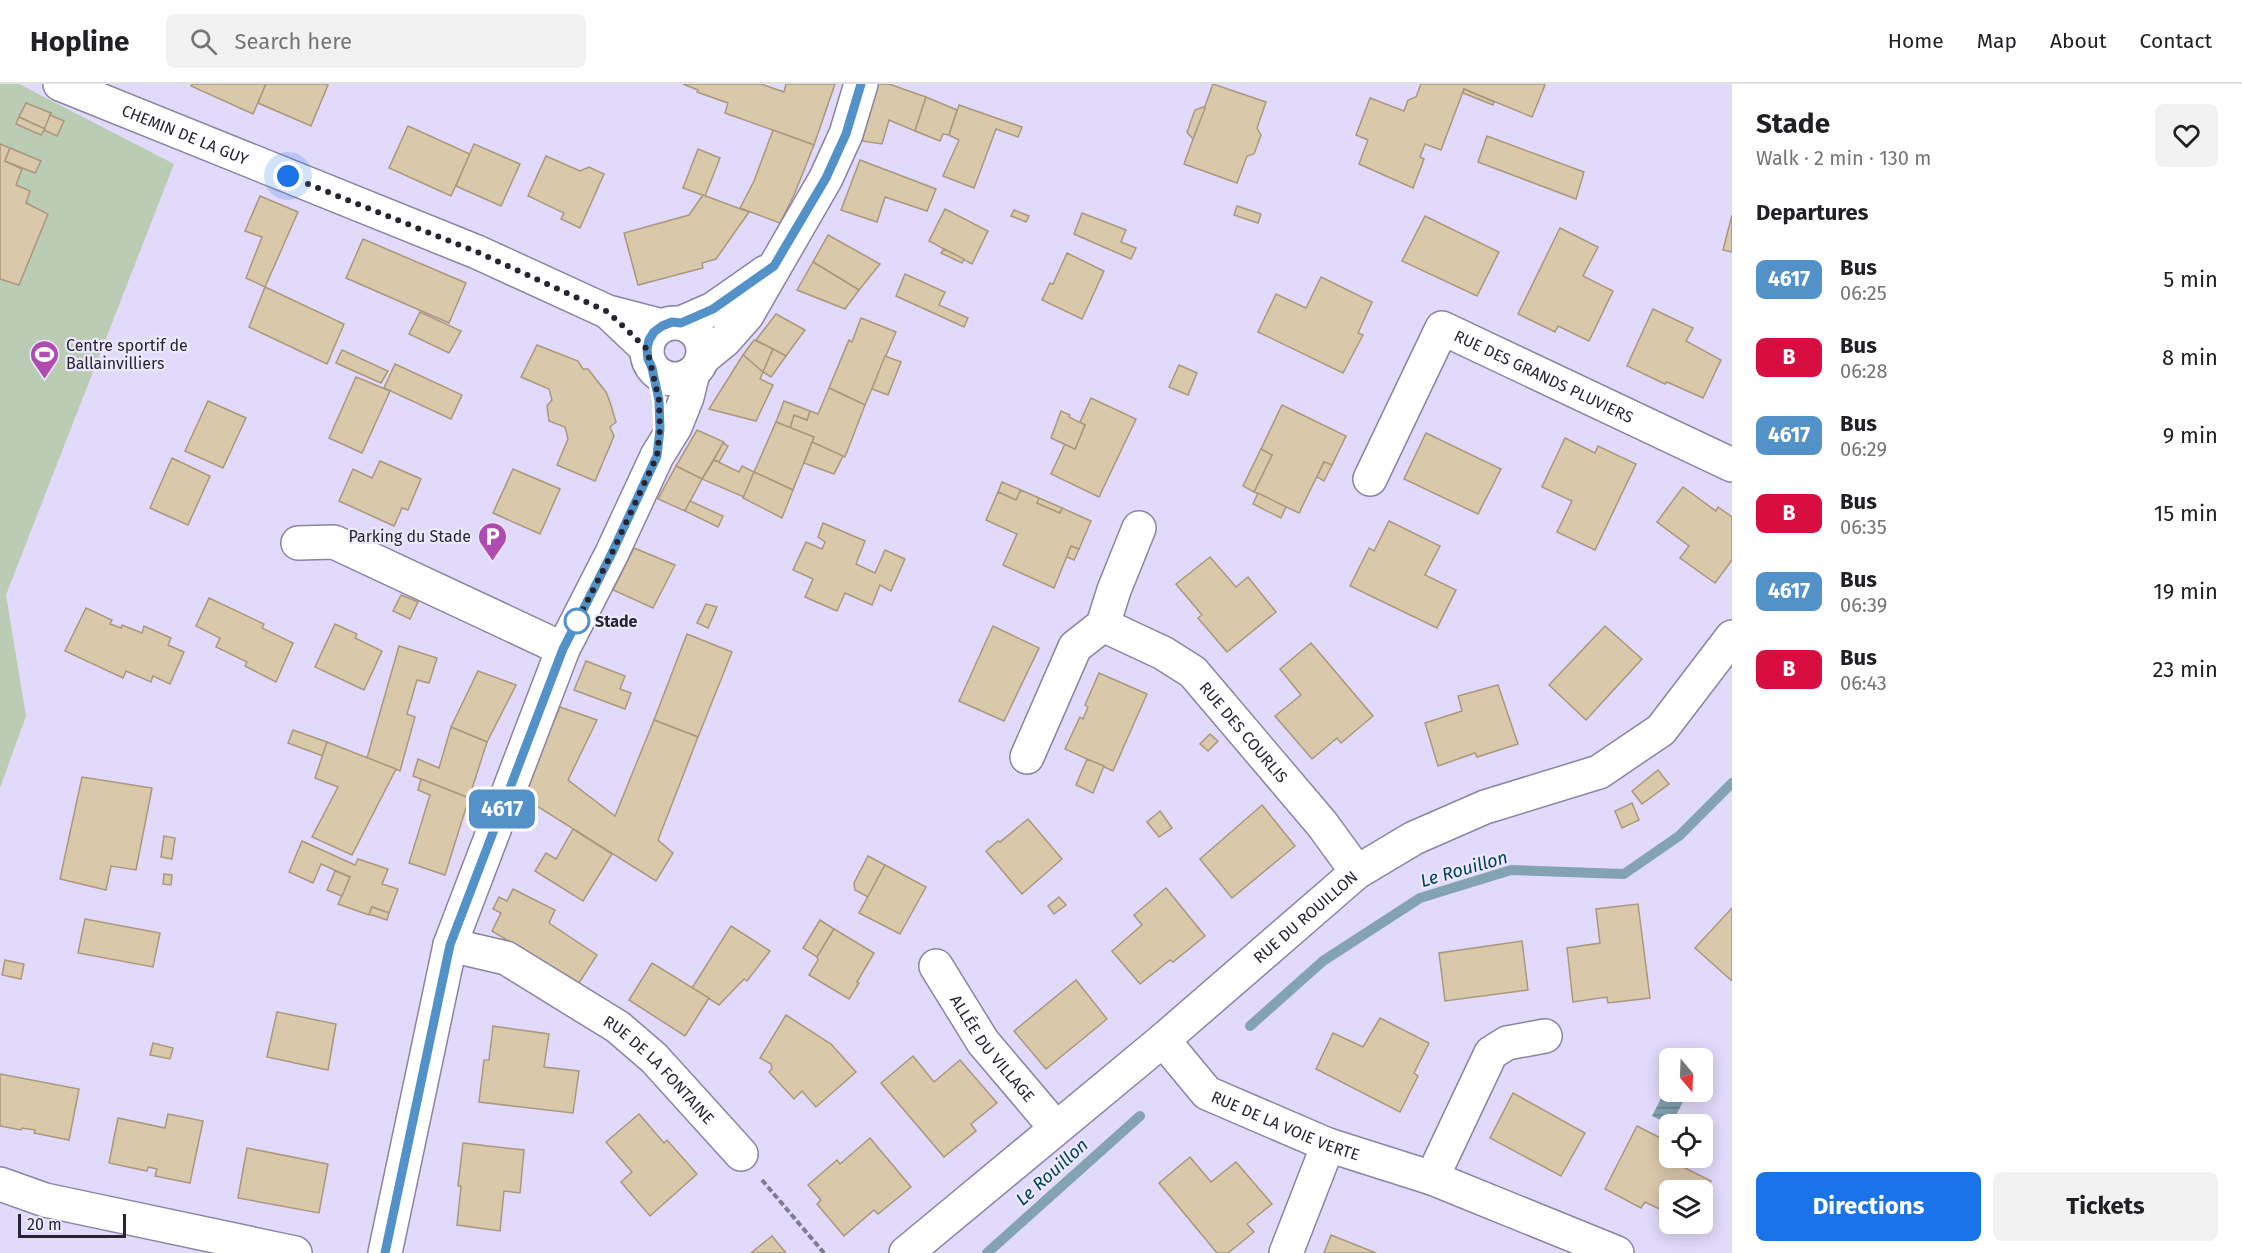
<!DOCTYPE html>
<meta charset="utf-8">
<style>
body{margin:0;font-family:"Fira Sans",sans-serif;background:#f2f2f2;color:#202124;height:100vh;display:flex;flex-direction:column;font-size:22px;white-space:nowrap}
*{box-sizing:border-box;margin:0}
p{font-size:20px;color:#757577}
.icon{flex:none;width:33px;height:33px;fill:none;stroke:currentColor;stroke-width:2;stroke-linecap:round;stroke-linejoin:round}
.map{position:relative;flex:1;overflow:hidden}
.side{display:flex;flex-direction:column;background:#fff;width:510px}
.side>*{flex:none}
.badge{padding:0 12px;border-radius:9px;font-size:21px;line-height:39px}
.needle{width:39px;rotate:161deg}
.tools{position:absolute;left:1659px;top:964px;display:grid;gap:12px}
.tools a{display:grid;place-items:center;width:54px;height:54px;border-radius:9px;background:#fff;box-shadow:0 3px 15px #0003;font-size:30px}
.scale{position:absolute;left:18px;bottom:15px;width:108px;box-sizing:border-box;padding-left:6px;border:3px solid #282531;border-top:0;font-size:16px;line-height:21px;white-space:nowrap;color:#282531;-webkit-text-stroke:4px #ede9fd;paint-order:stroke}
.you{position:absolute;width:30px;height:30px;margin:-15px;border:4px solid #fff;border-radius:50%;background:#1a73e8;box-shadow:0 0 0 9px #1a73e833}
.map>.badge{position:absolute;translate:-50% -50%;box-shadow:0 0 0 3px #fff}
h2{padding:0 24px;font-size:22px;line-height:54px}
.round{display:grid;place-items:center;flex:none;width:63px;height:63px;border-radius:9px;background:#f2f2f2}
.headline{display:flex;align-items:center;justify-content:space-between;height:102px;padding:0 24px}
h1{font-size:28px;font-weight:700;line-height:45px}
.button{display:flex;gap:12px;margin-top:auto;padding:12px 24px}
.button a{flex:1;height:69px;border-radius:9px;background:#1a73e8;color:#fff;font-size:24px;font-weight:700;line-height:69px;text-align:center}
.button a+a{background:#f2f2f2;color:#202124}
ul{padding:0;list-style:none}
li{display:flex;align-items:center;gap:18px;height:78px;padding:0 24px}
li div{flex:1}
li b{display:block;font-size:22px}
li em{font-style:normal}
li .badge{min-width:66px;font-weight:700;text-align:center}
header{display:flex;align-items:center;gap:36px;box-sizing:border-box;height:84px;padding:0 30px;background:#fff;border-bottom:2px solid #e0e0e0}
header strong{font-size:28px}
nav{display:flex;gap:33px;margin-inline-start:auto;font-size:21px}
.search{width:420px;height:54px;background:#f2f2f2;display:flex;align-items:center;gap:15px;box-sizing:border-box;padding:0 21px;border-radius:9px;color:#757577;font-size:22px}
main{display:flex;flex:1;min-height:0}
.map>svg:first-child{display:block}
</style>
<header>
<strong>Hopline</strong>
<div class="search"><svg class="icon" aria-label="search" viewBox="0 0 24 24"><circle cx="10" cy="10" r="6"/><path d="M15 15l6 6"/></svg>Search here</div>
<nav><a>Home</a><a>Map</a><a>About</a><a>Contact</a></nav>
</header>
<main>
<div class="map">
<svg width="1732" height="1169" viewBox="0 0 1732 1169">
<defs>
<pattern id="water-rules" width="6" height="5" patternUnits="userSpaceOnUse" patternTransform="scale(1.5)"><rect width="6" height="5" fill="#83a2b2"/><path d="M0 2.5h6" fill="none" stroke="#6b8491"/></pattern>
</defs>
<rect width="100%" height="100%" fill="#e1dafa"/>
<path fill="#baccb4" d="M0,0H19L174,80L6,511L26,632L0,704Z"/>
<path fill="url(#water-rules)" d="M1669,999L1670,1008H1688L1671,1041L1652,1032Z"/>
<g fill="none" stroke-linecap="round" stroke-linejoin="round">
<g stroke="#83a2b2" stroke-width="10">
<path d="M1250,942L1323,877L1420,814L1511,786L1624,790L1679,752L1732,699"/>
<path d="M987,1169L1140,1032"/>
</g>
</g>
<g fill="#dac8ab" stroke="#aa987d" stroke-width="1.5">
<path d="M192,0H266L253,30L191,2Z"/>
<path d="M266,0H325L328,1L311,42L258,19Z"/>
<path d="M683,0H761L784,8L786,0H835L814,61L725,29L728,19L697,8L698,6Z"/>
<path d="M877,0H889L926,13L915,47L889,36L882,60L862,57Z"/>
<path d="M1213,0L1266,18L1257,44L1261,51L1254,70L1247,72L1237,99L1184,80Z"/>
<path d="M1421,0H1543L1545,1L1532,33L1464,5L1441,66L1425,60L1420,73L1424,75L1413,104L1359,80L1368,56L1356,51L1370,14L1404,27L1408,16L1416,13Z"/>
<path d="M1464,5L1494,18L1493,21L1463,9Z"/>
<path d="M926,13L957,26L949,51L943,50L940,57L915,47Z"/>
<path d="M26,19L51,29L45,45L19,33Z"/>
<path d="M959,21L1022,43L1018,53L996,45L974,104L943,92L959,56L949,51Z"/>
<path d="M1203,23L1205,24L1193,55L1187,48L1195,26Z"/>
<path d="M50,31L64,37L57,52L44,46Z"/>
<path d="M19,33L45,45L41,51L16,40Z"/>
<path d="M408,42L470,70L451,112L389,84Z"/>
<path d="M773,46L814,61L794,111L780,139L740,124L754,97Z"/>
<path d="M1487,52L1584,88L1576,115L1478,78Z"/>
<path d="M0,60L10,64L5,77L22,85L16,101L30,107L26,119L48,130L19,201L0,195Z"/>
<path d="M474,60L520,80L501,122L456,102Z"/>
<path d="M10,64L41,77L35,89L5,77Z"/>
<path d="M698,65L720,74L705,112L683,104Z"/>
<path d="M546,72L580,87L589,83L604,90L580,144L561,135L564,129L528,112Z"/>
<path d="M860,76L936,105L927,127L885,113L877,138L841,126Z"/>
<path d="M703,111L749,128L716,175L702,179L703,184L638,201L624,149L689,131Z"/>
<path d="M260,112L298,128L265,203L246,194L262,153L245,147Z"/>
<path d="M1237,122L1261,130L1258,139L1234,131Z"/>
<path d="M945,125L988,147L972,180L929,157Z"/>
<path d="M1014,126L1029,132L1026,138L1011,132Z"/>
<path d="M1082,129L1126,146L1121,158L1136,164L1131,175L1074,150Z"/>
<path d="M1732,131V168L1723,166Z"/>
<path d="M1425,132L1499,168L1477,212L1402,177Z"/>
<path d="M1560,144L1598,163L1583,192L1613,207L1589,257L1558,242L1555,248L1518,230Z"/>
<path d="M828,151L880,180L859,206L813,178Z"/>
<path d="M363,155L466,199L449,239L346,194Z"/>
<path d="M944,165L964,175L962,179L941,169Z"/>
<path d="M1067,169L1104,187L1082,235L1042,216L1050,199L1053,200Z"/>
<path d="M813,178L859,206L845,225L797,206Z"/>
<path d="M905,190L945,208L939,221L968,234L964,243L896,212Z"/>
<path d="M1321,193L1372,218L1358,249L1363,251L1343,289L1258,248L1276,210L1306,224Z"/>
<path d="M265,203L344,240L327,280L249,243Z"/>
<path d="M1653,225L1693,244L1686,257L1721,276L1703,314L1667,298L1665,300L1627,282Z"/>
<path d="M420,228L461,247L449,269L409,250Z"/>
<path d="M776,230L805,246L786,272L756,256Z"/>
<path d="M861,234L896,248L865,321L829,304L849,256L852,258Z"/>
<path d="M754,256L773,265L763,288L743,271Z"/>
<path d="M537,261L578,277L583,285H588L606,308L610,318L616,338L610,343L614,352L595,397L557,381L568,355L565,343L549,337L547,322L552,316L549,305L521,293Z"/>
<path d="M773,265L786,272L771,293L763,288Z"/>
<path d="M342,266L388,287L381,299L336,279Z"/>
<path d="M743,271L763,288L760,295L773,301L756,337L709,325Z"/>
<path d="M885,272L901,278L888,311L872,305Z"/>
<path d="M395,280L462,311L451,335L384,304Z"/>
<path d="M1179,281L1197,289L1188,311L1169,303Z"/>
<path d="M356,293L390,307L362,369L329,354Z"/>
<path d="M829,304L865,321L845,373L812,358L814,353L790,344L794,331L807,336L810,327L818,330Z"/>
<path d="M1091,314L1136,335L1099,413L1051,390L1065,360L1075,365L1085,341L1080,338Z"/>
<path d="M208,317L246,334L223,384L185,367Z"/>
<path d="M784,317L810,327L807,336L794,331L790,344L776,338Z"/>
<path d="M1282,321L1346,352L1332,381L1324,378L1299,429L1254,408L1272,371L1261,365Z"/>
<path d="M1061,327L1070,331L1069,333L1085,341L1075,365L1051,354Z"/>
<path d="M776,338L814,353L793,406L754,388Z"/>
<path d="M697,346L724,358L702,395L676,382Z"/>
<path d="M1426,349L1501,385L1478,430L1404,395Z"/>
<path d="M1565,354L1595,369L1598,362L1636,380L1595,466L1557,448L1572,417L1542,403Z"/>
<path d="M812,358L843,372L834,390L804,379Z"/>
<path d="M723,359L728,362L719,378L714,376Z"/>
<path d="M1261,365L1272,371L1254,408L1243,402Z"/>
<path d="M172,374L210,392L188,441L150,424Z"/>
<path d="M714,376L739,388L742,382L754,388L744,413L702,395Z"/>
<path d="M380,377L421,395L408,426L402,424L394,442L339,417L353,385L372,394Z"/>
<path d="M1324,378L1332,381L1324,397L1317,393Z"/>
<path d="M676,382L702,395L685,427L658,415Z"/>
<path d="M513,385L560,405L540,450L493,429Z"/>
<path d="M754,388L793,406L782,434L743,414Z"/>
<path d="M1002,398L1021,406L1016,416L998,408Z"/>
<path d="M1683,403L1716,427L1718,423L1732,433V476L1715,499L1680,474L1689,462L1657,438Z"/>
<path d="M1021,406L1039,414L1037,419L1060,429L1062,424L1091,437L1079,465L1071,462L1054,504L1003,481L1017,450L986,436L998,408L1016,416Z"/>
<path d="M1258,409L1286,423L1281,434L1253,420Z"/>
<path d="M1039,414L1062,424L1060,429L1037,419Z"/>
<path d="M690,417L723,432L718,443L685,427Z"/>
<path d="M1389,437L1440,462L1425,491L1456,506L1437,544L1350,502L1369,464L1374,467Z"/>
<path d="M823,439L865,457L856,480L875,489L885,466L905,475L891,507L880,501L872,521L845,509L837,527L805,513L813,495L793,486L806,458L822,465L825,458L818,453Z"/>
<path d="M1071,462L1079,465L1074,476L1067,473Z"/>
<path d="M634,464L675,481L653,524L613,506Z"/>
<path d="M1210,473L1236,503L1248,493L1276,528L1227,568L1198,534L1202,531L1176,500Z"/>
<path d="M401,511L418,518L410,535L393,527Z"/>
<path d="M209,514L264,540L262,544L293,559L276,598L245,582L247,578L216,563L220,554L196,542Z"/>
<path d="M706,520L717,523L708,544L697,539Z"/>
<path d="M86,524L112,536L110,540L121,544L122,541L142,549L144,542L171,554L168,561L184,568L170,600L153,592L151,598L126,587L123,594L65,567Z"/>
<path d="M335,540L357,550L355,554L382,567L364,606L315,583Z"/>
<path d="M993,542L1039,564L1004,637L959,617Z"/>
<path d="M1605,542L1642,575L1586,636L1549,601Z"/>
<path d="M687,550L732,568L698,653L654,636Z"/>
<path d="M1311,559L1373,632L1341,659L1337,654L1312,675L1275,632L1301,611L1280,585Z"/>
<path d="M399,562L437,574L429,599L417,596L407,630L415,633L400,687L367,674Z"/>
<path d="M586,577L625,592L620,605L631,609L625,625L574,606Z"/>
<path d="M478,587L516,601L487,658L451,643Z"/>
<path d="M1099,589L1147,610L1113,687L1065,665L1080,633L1083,635L1088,623L1085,621Z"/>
<path d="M1498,601L1518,660L1477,673L1475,669L1438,682L1425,639L1462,627L1458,612Z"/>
<path d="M560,623L597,636L568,696L615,732L654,636L698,653L658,756L673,769L656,797L524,714L537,676Z"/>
<path d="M451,643L487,658L469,714L413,692L418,675L439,684Z"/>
<path d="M293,646L327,658L323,672L288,659Z"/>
<path d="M1210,650L1218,657L1208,667L1200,660Z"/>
<path d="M327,658L396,685L352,771L312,753L338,703L315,694Z"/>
<path d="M1087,675L1104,682L1093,709L1076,701Z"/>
<path d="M1658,686L1669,700L1642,720L1632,707Z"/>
<path d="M82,693L152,704L136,786L111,782L106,806L60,795Z"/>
<path d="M421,695L469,714L445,791L409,779L430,711L418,706Z"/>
<path d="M1632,719L1639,736L1622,744L1615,727Z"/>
<path d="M1262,721L1295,762L1232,814L1200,775Z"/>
<path d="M1160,727L1172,744L1159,753L1147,738Z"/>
<path d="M1028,735L1062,775L1022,810L986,767L998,757L1000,758Z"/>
<path d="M573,745L612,770L583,817L535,787L546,769L556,775Z"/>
<path d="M164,752L175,754L172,775L161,773Z"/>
<path d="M302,757L355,781L358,775L388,785L382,800L398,805L389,829L372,823L369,831L338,820L350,793L321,780L313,799L289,788Z"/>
<path d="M868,772L885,781L868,813L855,806L854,799Z"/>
<path d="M885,781L926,803L900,850L859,829Z"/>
<path d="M335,787L350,793L342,812L327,806Z"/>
<path d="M164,790L172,791L171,801L163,800Z"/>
<path d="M1166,804L1205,852L1173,878L1170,876L1140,900L1112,867L1142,841L1134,831Z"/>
<path d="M513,805L555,826L549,839L597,871L579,899L492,847L501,829L493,825L499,813L507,817Z"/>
<path d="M1059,813L1066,821L1054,830L1048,822Z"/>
<path d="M1638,820L1650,914L1608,919L1607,913L1573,918L1567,864L1600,859L1596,825Z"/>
<path d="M372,823L389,829L387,836L369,830Z"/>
<path d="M1732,824V897L1695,864Z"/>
<path d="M85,835L160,849L153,883L78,869Z"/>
<path d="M820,836L834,845L817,873L803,864Z"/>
<path d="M731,842L770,867L747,897L744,895L719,921L692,904Z"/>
<path d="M834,845L874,869L857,898L859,899L849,915L809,891L818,876L817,873Z"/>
<path d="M1522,857L1528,906L1445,917L1439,869Z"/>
<path d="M5,876L24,880L21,895L2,891Z"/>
<path d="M652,879L709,914L685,952L629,916Z"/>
<path d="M1076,896L1107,935L1046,985L1014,947Z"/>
<path d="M277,928L336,940L328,986L267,973Z"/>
<path d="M786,931L831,960L856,988L816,1023L802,1007L794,1015L769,988L772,985L771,980L760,974Z"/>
<path d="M1380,934L1429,959L1414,989L1418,992L1400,1028L1316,985L1333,949L1363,963Z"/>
<path d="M493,942L549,950L544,983L579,987L573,1029L479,1018L484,976H489Z"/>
<path d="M153,959L173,964L170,975L150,971Z"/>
<path d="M913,972L934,998L960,976L997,1019L971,1040L976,1047L944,1073L881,999Z"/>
<path d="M0,990L79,1005L69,1056L34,1049L35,1046L22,1044L21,1046L0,1042Z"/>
<path d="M1513,1009L1585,1049L1561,1092L1490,1054Z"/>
<path d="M168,1030L203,1037L190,1099L155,1092L157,1085L148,1083L147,1087L109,1079L118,1034L165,1044Z"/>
<path d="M639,1030L664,1059L667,1056L697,1090L650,1132L621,1098L632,1088L606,1058Z"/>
<path d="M1637,1042L1670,1059V1074H1675L1673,1078L1711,1097L1702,1113V1107H1670V1130L1645,1118L1641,1124L1605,1105Z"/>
<path d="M870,1054L911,1103L878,1130L874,1126L844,1152L817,1120L821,1116L808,1101L837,1076L840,1080Z"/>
<path d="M463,1059L524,1066L520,1109L504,1107L500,1147L457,1141L461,1102H458Z"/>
<path d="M247,1064L328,1080L319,1129L238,1114Z"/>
<path d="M1190,1073L1211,1098L1236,1078L1272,1120L1247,1140L1254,1148L1228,1169H1217L1159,1099Z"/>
<path d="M1331,1151L1376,1169H1324Z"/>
<path d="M772,1152L786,1169H751Z"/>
</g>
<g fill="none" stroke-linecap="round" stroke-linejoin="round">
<defs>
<g id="minor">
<path id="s1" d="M60,0L477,168L608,228L662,242"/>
<path d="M609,229L647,265"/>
<path id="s2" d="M1370,395L1442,244L1732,381"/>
<path d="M298,459L334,458L563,565"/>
<path d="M1103,541L1114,506L1139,444"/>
<path id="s3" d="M1027,673L1075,563L1103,541L1163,569L1193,588L1322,740L1357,788"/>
<path id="s4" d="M450,861L506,874L618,943L654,974L741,1070"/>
<path id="s5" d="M936,882L983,958L1055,1043"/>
<path id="s6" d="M1163,956L1207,1009L1328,1061L1432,1094L1617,1169"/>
<path d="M1432,1094L1491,969L1507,959L1545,952"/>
<path d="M0,1100L45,1116L295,1169"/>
<path id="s7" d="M906,1169L1163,956L1357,788L1414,754L1485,723L1599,688L1661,646L1732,553"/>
<path d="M1286,1169L1328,1061"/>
</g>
<g id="tertiary">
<circle cx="675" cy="267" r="28"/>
<path d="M681,239L713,225L766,188"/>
<path d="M703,274L724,257L747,231L826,94L846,50L861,0"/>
<path d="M385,1169L450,861L563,565L612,469L657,372L675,343L687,313L693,289"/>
</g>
</defs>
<use href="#minor" stroke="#8a84a1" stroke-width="36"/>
<use href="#tertiary" stroke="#8a84a1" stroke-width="36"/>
<path stroke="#7e7a8f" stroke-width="4" stroke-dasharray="6 3" stroke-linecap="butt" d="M762,1096L824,1169"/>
<use href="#minor" stroke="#fff" stroke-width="33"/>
<use href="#tertiary" stroke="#fff" stroke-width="33"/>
</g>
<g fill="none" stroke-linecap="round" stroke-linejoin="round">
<defs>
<path id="line" d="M385,1169L450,861L563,565L612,469L657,372L660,345L659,316L652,284L648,275L647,265L649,256L654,248L662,242L672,238L681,239L713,225L774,182L826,94L846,50L861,0"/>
</defs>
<use href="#line" stroke="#fff" stroke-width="14"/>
<use href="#line" stroke="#5292c9" stroke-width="9"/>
<path stroke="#282531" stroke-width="6" stroke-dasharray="0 10.8" d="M288,92L477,168L608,228L647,265L659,316L660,345L657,372L612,469L573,545L577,537"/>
</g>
<defs>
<symbol id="stadium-pin" viewBox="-11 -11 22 30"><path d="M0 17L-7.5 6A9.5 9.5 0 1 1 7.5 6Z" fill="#b04bb0" stroke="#ede9fd"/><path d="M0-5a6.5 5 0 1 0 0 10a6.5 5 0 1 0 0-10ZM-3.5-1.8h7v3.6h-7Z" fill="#fff"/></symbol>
<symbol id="parking-pin" viewBox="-11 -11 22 30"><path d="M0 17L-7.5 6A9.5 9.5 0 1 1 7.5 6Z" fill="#b04bb0" stroke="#ede9fd"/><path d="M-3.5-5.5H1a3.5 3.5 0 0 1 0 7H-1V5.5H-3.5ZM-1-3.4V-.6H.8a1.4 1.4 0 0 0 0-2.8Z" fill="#fff"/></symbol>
</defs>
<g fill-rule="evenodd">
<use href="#stadium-pin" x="28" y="254" width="33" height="45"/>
<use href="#parking-pin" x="476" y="436" width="33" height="45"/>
</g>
<circle fill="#fff" stroke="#5292c9" stroke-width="3" cx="577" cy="537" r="12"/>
<g text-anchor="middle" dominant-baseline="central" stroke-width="4.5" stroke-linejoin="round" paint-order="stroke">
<g font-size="16" fill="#282531" stroke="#ede9fd">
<text stroke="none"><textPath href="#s1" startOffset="135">CHEMIN DE LA GUY</textPath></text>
<text stroke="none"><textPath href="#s2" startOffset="280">RUE DES GRANDS PLUVIERS</textPath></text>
<text stroke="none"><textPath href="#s3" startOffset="336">RUE DES COURLIS</textPath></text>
<text stroke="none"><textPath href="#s7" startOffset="522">RUE DU ROUILLON</textPath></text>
<text stroke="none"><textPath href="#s5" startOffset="100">ALLÉE DU VILLAGE</textPath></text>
<text stroke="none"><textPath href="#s4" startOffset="248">RUE DE LA FONTAINE</textPath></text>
<text stroke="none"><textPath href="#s6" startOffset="154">RUE DE LA VOIE VERTE</textPath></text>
</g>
<g font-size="16" fill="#282531" stroke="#ede9fd" text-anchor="start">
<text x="66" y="261">Centre sportif de<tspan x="66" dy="18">Ballainvilliers</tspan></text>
<text x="471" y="452" text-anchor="end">Parking du Stade</text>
</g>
<g font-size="16" font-weight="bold" fill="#282531" stroke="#ede9fd" text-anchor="start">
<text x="595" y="537">Stade</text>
</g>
<g font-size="18" font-style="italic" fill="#004059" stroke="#ede9fd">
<text transform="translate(1464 785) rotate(-16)">Le Rouillon</text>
<text transform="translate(1052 1088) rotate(-42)">Le Rouillon</text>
</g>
</g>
</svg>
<div class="tools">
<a><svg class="needle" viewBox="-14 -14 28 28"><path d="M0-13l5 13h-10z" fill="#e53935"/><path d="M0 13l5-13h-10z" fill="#757577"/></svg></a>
<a><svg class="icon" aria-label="locate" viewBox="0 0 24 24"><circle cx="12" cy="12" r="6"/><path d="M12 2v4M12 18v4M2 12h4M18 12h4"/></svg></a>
<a><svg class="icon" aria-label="layers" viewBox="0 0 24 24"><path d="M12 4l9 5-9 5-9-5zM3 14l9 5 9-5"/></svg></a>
</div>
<div class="scale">20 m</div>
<div class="you" style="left:288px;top:92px"></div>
<b class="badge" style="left:502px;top:725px;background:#5292c9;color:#fff">4617</b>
</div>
<section class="side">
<div class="headline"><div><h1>Stade</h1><p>Walk · 2 min · 130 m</p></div><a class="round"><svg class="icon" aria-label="heart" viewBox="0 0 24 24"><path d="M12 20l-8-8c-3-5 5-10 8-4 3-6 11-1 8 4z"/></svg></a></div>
<h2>Departures</h2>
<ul>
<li><span class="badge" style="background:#5292c9;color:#fff">4617</span><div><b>Bus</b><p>06:25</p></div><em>5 min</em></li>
<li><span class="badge" style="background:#d80e41;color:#fff">B</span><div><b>Bus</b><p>06:28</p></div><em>8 min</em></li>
<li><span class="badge" style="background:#5292c9;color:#fff">4617</span><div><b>Bus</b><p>06:29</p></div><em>9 min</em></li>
<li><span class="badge" style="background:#d80e41;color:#fff">B</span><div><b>Bus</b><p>06:35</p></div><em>15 min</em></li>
<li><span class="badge" style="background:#5292c9;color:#fff">4617</span><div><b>Bus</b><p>06:39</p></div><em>19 min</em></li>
<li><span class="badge" style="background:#d80e41;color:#fff">B</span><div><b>Bus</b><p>06:43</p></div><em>23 min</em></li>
</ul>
<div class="button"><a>Directions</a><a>Tickets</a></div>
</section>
</main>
